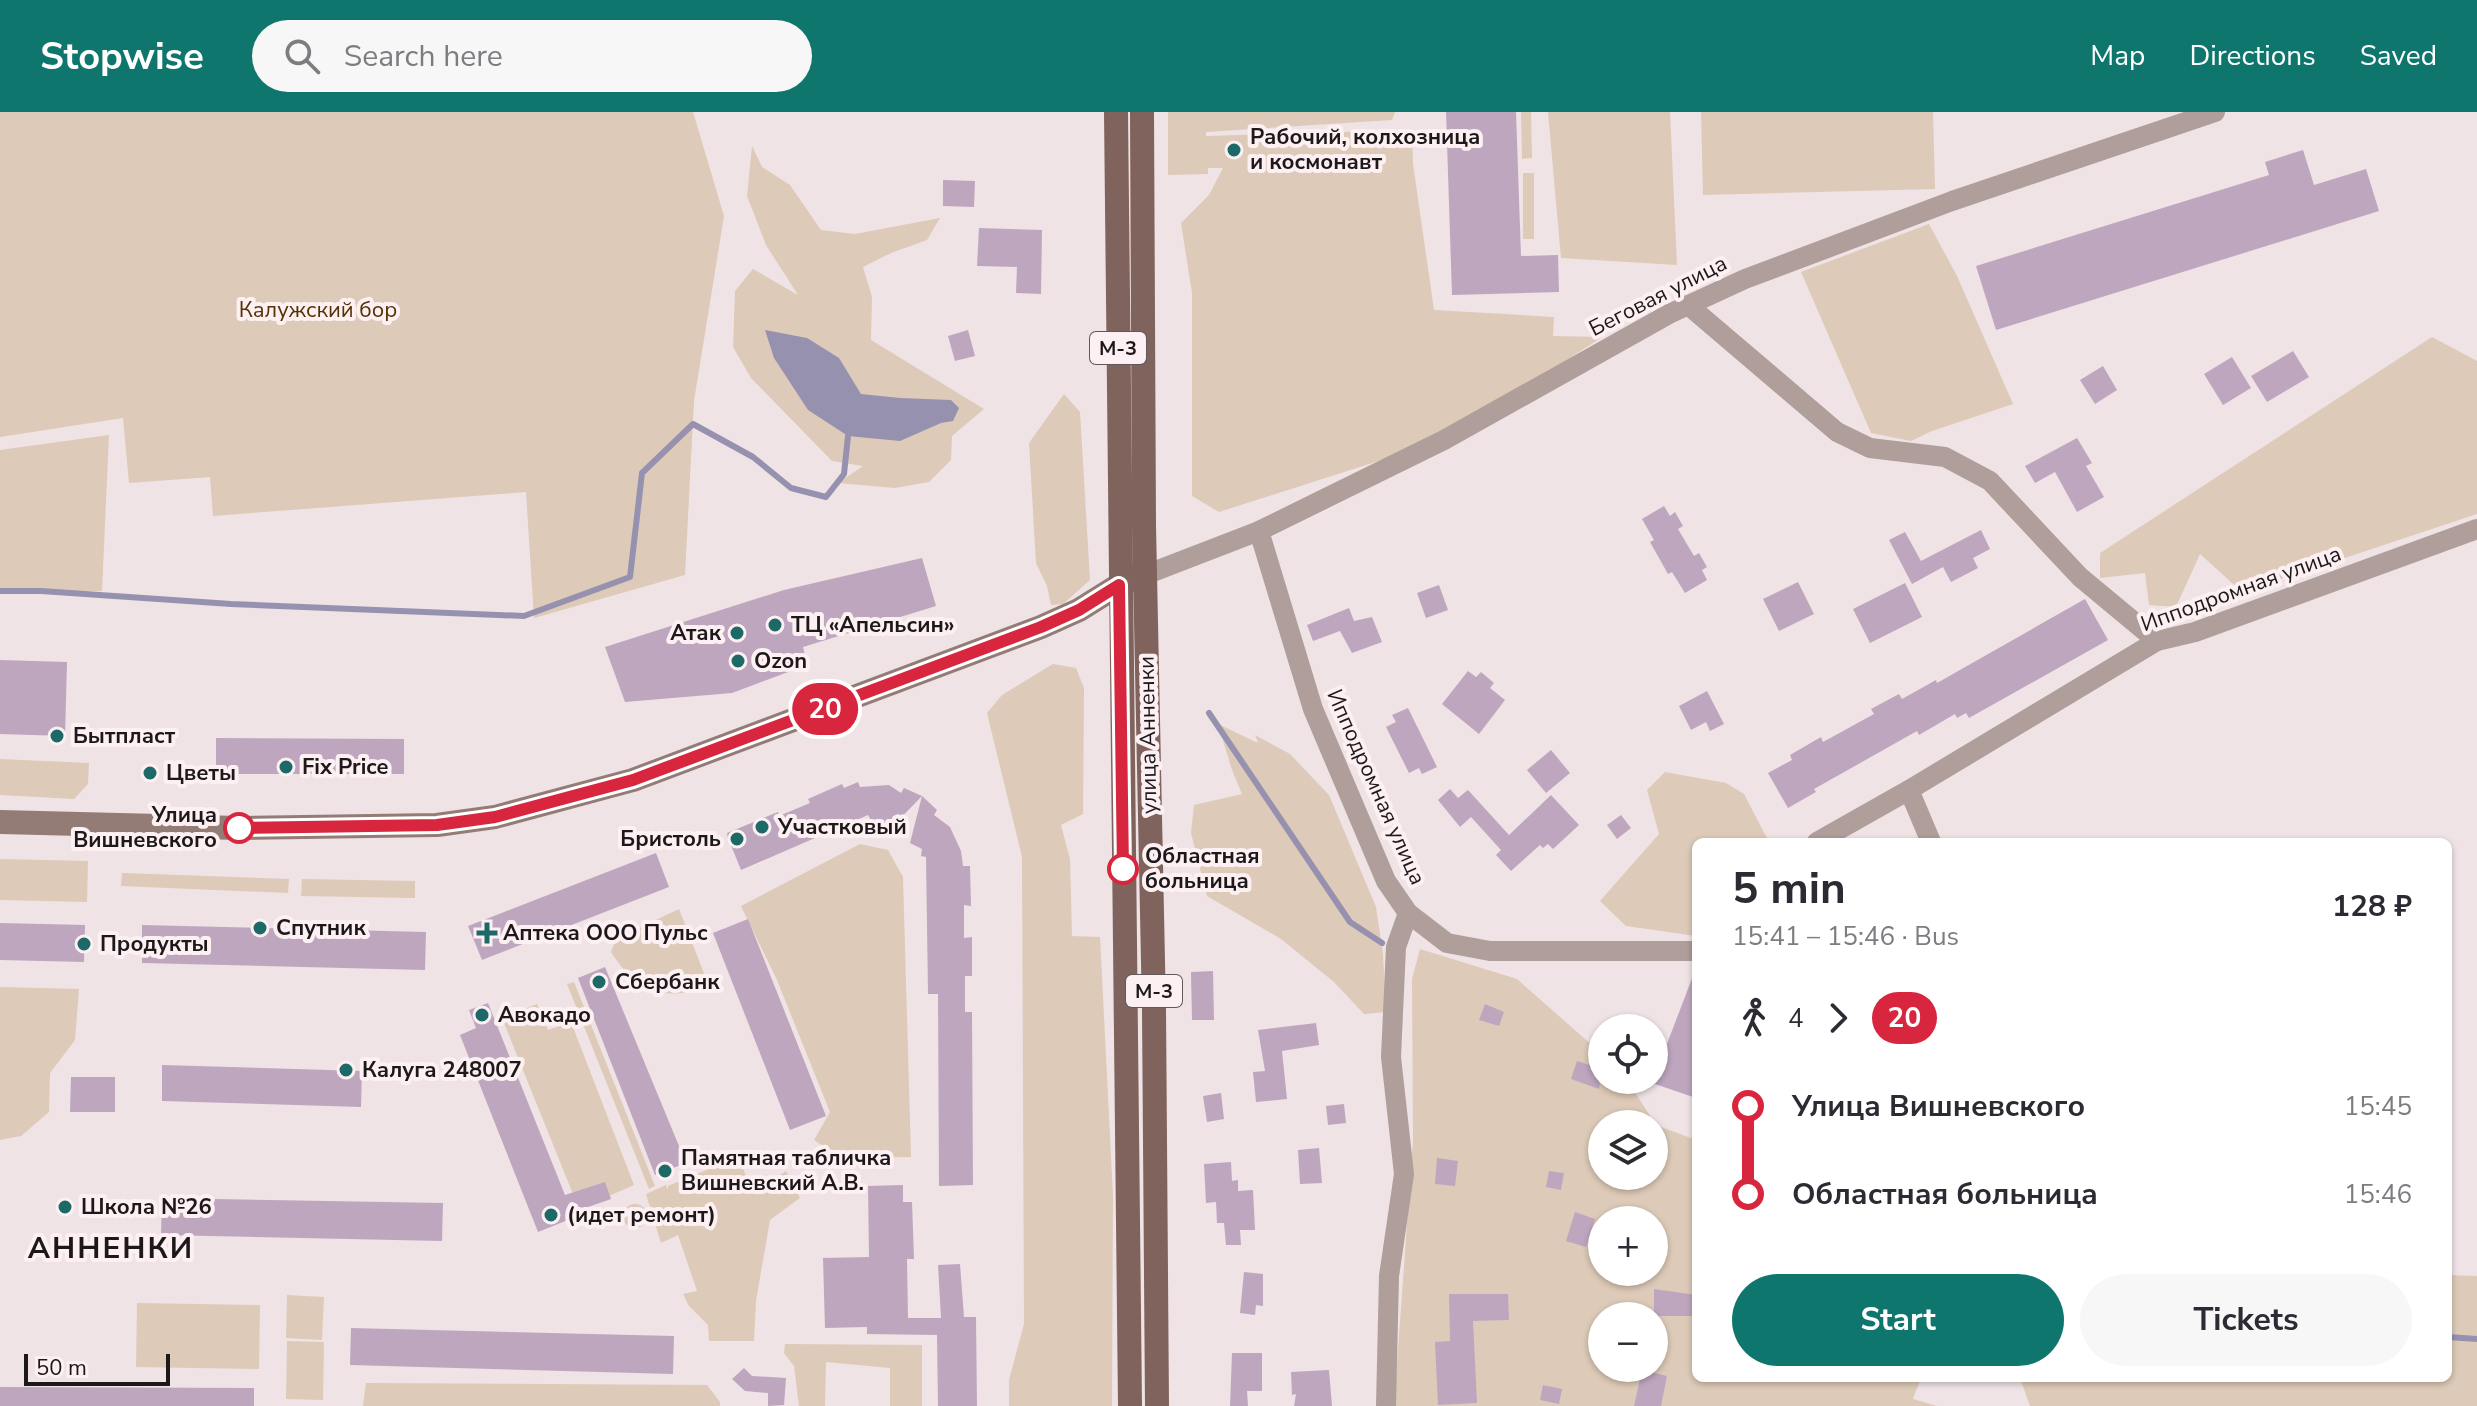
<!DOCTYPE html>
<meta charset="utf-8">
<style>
body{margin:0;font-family:"Nunito Sans",sans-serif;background:#f7f7f7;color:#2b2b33;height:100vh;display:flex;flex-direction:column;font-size:30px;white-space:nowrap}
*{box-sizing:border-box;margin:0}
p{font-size:26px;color:#7c7c81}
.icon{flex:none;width:44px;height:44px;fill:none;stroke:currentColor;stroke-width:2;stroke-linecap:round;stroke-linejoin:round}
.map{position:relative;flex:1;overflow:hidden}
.details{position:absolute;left:1692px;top:726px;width:760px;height:544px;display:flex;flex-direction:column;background:#fff;border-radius:12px;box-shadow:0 2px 6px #0004}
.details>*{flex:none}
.badge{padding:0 16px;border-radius:26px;font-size:28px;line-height:52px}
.tools{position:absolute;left:1588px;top:902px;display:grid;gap:16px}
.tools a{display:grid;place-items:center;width:80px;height:80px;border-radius:50%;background:#fff;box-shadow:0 2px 6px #0004;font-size:40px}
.scale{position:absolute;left:24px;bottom:20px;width:146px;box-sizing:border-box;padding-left:8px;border:4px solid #1d181a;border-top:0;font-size:22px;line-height:28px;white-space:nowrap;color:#1d181a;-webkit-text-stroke:6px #fcf0f3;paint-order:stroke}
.map>.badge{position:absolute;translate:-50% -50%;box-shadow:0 0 0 4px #fff}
.legs{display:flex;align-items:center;gap:12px;height:88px;padding:0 40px;font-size:26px}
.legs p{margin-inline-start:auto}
.overview{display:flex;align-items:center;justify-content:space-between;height:136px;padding:0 40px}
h1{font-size:44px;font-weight:700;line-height:60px}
.cta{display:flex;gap:16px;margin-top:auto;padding:16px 40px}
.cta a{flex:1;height:92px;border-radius:48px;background:#0f766e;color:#fff;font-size:32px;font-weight:700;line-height:92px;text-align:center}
.cta a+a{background:#f7f7f7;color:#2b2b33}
ul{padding:0 40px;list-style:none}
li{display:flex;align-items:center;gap:28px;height:88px;font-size:30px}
li i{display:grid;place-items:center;width:12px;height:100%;margin:0 10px;background:currentColor}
li i::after{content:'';width:20px;height:20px;margin:-10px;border:6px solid;border-radius:50%;background:#fff}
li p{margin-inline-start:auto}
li:first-child i{background:linear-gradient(#0000 50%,currentColor 0)}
li:last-child i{background:linear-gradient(currentColor 50%,#0000 0)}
header{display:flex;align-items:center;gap:48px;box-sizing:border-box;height:112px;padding:0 40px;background:#0f766e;color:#fff}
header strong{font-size:38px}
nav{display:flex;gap:44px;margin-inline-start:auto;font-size:28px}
.search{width:560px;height:72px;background:#f7f7f7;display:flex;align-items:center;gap:20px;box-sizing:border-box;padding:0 28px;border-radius:44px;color:#7c7c81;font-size:30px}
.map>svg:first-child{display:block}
</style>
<header>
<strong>Stopwise</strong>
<div class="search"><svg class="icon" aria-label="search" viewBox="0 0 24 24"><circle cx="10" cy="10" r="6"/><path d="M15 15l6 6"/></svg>Search here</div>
<nav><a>Map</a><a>Directions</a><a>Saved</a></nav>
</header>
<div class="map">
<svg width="2477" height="1294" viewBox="0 0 2477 1294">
<rect width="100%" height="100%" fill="#efe3e6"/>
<g fill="#ddcab8" fill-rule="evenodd">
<path d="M0,0H693L724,104L694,289L685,463L534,506L526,380L213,404L210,365L129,371L123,306L0,325Z"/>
<path d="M1168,0H1395L1392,8L1206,20V24L1412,18L1413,52L1434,198L1554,205L1553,224L1602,225L1444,328L1219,400L1192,384V181L1181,111L1209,83L1223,56H1208V62L1168,63Z"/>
<path d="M1521,0H1531L1532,46L1522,47Z"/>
<path d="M1548,0H1670L1677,153L1561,146Z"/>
<path d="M1701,0H1933L1935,77L1703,83Z"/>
<path d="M752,34L762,55L790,73L821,118L855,122L940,106L927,128L891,141L863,155L872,185L871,228L984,297L952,324L951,348L929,370L895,376L838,371L863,354L832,349L751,266L733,235L735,179L753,157L798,183L766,133L747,84Z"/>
<rect x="1523" y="61" width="11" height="66"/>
<path d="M1929,112L1957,164L2013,292L1932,319L1911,329L1871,321L1801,160Z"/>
<path d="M2432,225L2477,249V402L2242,480L2200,442L2176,495L2149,493L2145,461L2100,466V441Z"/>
<path d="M1064,282L1080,300L1090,468L1063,492L1051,493L1047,474L1036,451L1029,331Z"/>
<path d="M109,323L102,479H0V338Z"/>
<path d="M1053,552L1076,556L1084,576L1083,702L1061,713L1070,747L1072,824L1100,825L1113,1084L1112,1294H1009V1268L1024,1212L1022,745L987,601L1002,583Z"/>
<path d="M1218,612L1258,631L1255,623L1290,642L1329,683L1376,795L1383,842L1386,900L1364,902L1334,870L1281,827L1207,784L1191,721L1194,693L1242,682L1232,658Z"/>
<path d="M0,647L89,651L88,672L74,687L0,683Z"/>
<path d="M1665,660L1726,671L1744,682L1769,730H1696V824L1626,814L1600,789L1659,722L1647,678Z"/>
<path d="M860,732L888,738L903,765L911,1045C876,1045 845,1050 814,1028L830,1000L777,868L741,794Z"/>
<path d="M0,747L88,749L87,790L0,788Z"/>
<path d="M122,761L289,767L288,781L121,774Z"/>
<path d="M302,767L415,769V786L301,784Z"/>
<path d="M679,797L710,877C660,886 640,885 611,840L616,827Z"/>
<path d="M1420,837L1517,867L1602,942V968H1627L1656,1013L1696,1028V1266H1921L1913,1287L1937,1294H1394L1413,1028L1412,867ZM1602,1012H1654V1064H1602ZM1602,1108H1654V1160H1602ZM1602,1204H1654V1256H1602Z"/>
<path d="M574,870L655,1074L649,1077L567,872Z"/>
<path d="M0,875L79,877L75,928L50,961L49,1000L21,1024L0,1028Z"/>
<path d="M537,892L548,918L571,910L634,1073L579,1097L502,906Z"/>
<path d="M738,1045L750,1073L756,1077L786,1059L800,1086L770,1108L756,1189L754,1229H709L708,1213L689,1194L683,1182L697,1179L678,1123L661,1131L646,1082L666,1073L668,1078V1074Z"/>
<circle cx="635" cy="1104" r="12"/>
<path d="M2448,1163L2477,1164V1294H2030L2020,1266H2448Z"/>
<path d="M287,1183L324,1185L322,1228L286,1226Z"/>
<path d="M137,1191L260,1193L259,1257L136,1255Z"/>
<path d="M287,1229L324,1230L323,1288L286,1287Z"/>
<path d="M785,1232L922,1233V1294H890V1256L826,1250L825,1294H799L794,1254L784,1241Z"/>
<path d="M366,1271L707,1273L720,1290V1294H363Z"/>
</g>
<path fill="#9791b0" d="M765,218L807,226L839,246L861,282L900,286L951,288L959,296L953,309L941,311L900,329L848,324L808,298L774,246Z"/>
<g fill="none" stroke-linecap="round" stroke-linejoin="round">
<g stroke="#9791b0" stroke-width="6">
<path d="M0,479H41L231,492L524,504L630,465L642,361L693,312L753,345L791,376L826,385L844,362L848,324"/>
<path d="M1209,601L1350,810L1382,831"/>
<path d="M2448,1225L2477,1227"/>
</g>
</g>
<g fill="#bfa6bf">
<path d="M1446,0H1516L1521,144L1558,143L1559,180L1452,183Z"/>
<path d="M2303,38L2314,73L2366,57L2379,99L1996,218L1976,154L2269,63L2265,50Z"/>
<path d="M943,68L975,69L974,95L943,94Z"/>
<path d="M979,116L1042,118L1041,182L1016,181L1017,155L977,154Z"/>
<path d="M968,218L975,244L955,249L948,224Z"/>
<path d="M2293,239L2309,265L2267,290L2251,264Z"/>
<path d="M2232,245L2251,276L2223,293L2204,262Z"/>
<path d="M2103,254L2117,278L2095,292L2080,268Z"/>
<path d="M2077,326L2092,351L2086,354L2104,385L2077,400L2055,360L2035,371L2025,354Z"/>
<path d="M1664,394L1670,404L1675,400L1683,414L1678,417L1694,444L1699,441L1707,455L1702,458L1707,468L1685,481L1672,460L1668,462L1650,430L1654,428L1642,407Z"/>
<path d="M1981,418L1990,437L1973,446L1978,456L1951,470L1943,455L1912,472L1889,428L1905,420L1921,449Z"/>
<path d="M922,446L936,494L803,535L807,553L732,581L625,590L605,535L784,478Z"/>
<path d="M1798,470L1814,502L1779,519L1763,487Z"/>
<path d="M1905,471L1922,505L1870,531L1853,497Z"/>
<path d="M1439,473L1448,498L1426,506L1417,481Z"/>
<path d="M2085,487L2108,528L1969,606L1966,601L1957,606L1955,602L1919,623L1917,619L1814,677L1816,680L1788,696L1768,661L1792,648L1790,643L1821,625L1823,630L1874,602L1871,597L1899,582L1902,587L1936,568L1937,571Z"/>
<path d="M1349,496L1354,509L1372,505L1382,530L1352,541L1340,519L1313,529L1307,513Z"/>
<path d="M0,548L67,550L65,624L0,622Z"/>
<path d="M1468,559L1476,565L1481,560L1494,571L1490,576L1505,588L1479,622L1442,592Z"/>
<path d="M1707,579L1724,612L1710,619L1706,610L1691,618L1679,594Z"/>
<path d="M1408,596L1437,655L1422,662L1419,656L1409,661L1386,615L1396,610L1392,603Z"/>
<path d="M216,626L404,627V662H216Z"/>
<path d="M1551,638L1570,661L1546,681L1527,658Z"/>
<path d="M858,670L860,675L889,673L901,681L904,676L922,684L937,698L934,703L950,715L961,739L963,754H970L971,794L964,793V826L972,825V864H965V900H972L973,1073L939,1074L938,882H928L926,745L921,744L922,737L910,731L922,684L889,718L877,707L872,710L868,703L741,758L728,726L727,721L778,700L779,704L810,691L808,687L842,672L844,676Z"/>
<path d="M1450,677L1458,686L1468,678L1509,723L1551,683L1579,713L1553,737L1548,732L1543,736L1540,733L1511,759L1496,743L1501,738L1471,705L1460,715L1438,688Z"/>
<path d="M1621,703L1631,716L1617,727L1607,713Z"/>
<path d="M656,741L669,775L482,848L468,814Z"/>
<path d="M748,807L826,1004L790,1018L713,821Z"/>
<path d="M0,811L85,813L84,850L0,848Z"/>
<path d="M142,813L426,820L425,858L142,851Z"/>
<path d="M605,855L686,1051L655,1063L578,866Z"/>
<path d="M1696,856V986L1652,971Z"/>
<path d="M1213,859L1214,908H1192L1191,860Z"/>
<path d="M488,891L565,1083L605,1070L611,1087L571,1101L573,1106L538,1120L460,923L476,916L469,898Z"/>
<path d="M1485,892L1504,900L1499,914L1479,908Z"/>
<path d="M1316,911L1319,933L1282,939L1287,987L1256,990L1253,960L1265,959L1258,918Z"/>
<path d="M1577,949L1602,957L1599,977L1571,967Z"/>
<path d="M162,953L362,959L361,995L162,989Z"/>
<path d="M71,965H115V1000H70Z"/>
<path d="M1221,981L1224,1007L1207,1010L1203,984Z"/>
<path d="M1344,992L1346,1011L1328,1013L1326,994Z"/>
<path d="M1319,1036L1322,1071L1300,1072L1298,1038Z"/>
<path d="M1437,1046L1458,1049L1455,1074L1435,1072Z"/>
<path d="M1231,1050L1232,1069L1238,1068V1079L1253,1078L1255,1118H1240L1241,1133H1226L1224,1111H1217L1216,1090L1206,1091L1204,1052Z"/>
<path d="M1549,1059L1564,1061L1561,1078L1546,1075Z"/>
<path d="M903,1073V1090H912L914,1147H907L908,1206H941L938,1153L960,1152L964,1205H976L977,1294H938L937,1223L867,1222V1215L825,1216L823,1146L869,1145L868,1074Z"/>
<path d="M162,1086L443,1091L442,1129L161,1123Z"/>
<path d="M1575,1100L1595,1107L1586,1135L1566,1129Z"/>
<path d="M1244,1160L1263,1162V1194L1256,1193L1255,1203L1240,1201Z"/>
<path d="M1654,1177L1696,1183V1204H1654Z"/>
<path d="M1449,1182H1508L1509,1208L1473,1209L1477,1291L1438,1293L1435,1230L1450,1229Z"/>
<path d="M351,1216L674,1224L673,1262L350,1253Z"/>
<path d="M1232,1241H1262V1279H1247L1248,1294H1230Z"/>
<path d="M744,1256L752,1264L786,1266L784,1293L768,1294V1281L745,1279L732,1267Z"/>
<path d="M1329,1258L1332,1294H1294L1296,1282L1292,1283L1291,1260Z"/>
<path d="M1642,1258L1667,1264L1661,1294H1634Z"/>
<path d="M1543,1273L1562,1277L1559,1292L1540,1288Z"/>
<path d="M0,1275L254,1276V1294H0Z"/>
</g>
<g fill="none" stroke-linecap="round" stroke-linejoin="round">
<g stroke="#af9e9a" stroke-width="20">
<path d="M1688,193L1837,320L1870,336L1945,345L1990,369L2080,465L2157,529"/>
<path d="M1259,419L1313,597L1386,769L1408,801L1447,831L1490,839H1696"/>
<path d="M1145,463L1259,419L1444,328L1669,202L1745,167L1952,89L2215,0"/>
<path d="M1909,678L2157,529L2195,520L2477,417"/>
<path d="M1817,730L1909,678L1931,730"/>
<path d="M1386,1294L1389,1164L1404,1062L1391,945L1396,835L1408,801"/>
</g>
<path stroke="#937c76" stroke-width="24" d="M0,710L239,716L437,713L495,705L633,668L1041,515L1079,498L1119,473L1136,466"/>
<g stroke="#7f635c" stroke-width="24">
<path d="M1116,0L1130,1294"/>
<path d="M1142,0L1144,413L1154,898L1157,1294"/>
</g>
</g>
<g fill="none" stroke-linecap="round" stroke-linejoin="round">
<defs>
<path id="line-1" d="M239,716L437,713L495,705L633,668L1041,515L1079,498L1119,473L1123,757"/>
</defs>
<use href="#line-1" stroke="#fff" stroke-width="18"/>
<use href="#line-1" stroke="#d7263d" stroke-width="12"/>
</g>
<g fill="#1c6968" stroke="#fcf0f3" stroke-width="3">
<circle cx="1234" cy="38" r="8"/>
<circle cx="775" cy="513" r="8"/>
<circle cx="737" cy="521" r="8"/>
<circle cx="738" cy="549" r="8"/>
<circle cx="57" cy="624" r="8"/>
<circle cx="286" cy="655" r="8"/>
<circle cx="150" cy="661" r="8"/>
<circle cx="762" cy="715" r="8"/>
<circle cx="737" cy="727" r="8"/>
<circle cx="260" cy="816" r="8"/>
<path d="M483 809h8v8h8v8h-8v8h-8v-8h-8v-8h8z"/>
<circle cx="84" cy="832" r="8"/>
<circle cx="599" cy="870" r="8"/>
<circle cx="482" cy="903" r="8"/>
<circle cx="346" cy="958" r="8"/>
<circle cx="665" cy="1059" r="8"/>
<circle cx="65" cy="1095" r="8"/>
<circle cx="551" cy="1103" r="8"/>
</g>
<g fill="#fff" stroke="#d7263d" stroke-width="4">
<circle cx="239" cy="716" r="14"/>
<circle cx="1123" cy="757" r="14"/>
</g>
<g text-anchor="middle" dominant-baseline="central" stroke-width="8" stroke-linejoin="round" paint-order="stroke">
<g fill="#fcf0f3" stroke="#60595b" stroke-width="2">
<rect x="1090" y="220" width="56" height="32" rx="6"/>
<rect x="1126" y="863" width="56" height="32" rx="6"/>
</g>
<g font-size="20" font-weight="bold" fill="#1d181a">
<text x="1118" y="236">М-3</text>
<text x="1154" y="879">М-3</text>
</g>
<g font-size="22" font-weight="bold" fill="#1d181a" stroke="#fcf0f3" text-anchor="start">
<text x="1250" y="25">Рабочий, колхозница<tspan x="1250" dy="25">и космонавт</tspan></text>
<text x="791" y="513">ТЦ «Апельсин»</text>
<text x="721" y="521" text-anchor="end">Атак</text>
<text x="754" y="549">Ozon</text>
<text x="73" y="624">Бытпласт</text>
<text x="302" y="655">Fix Price</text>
<text x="166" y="661">Цветы</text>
<text x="778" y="715">Участковый</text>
<text x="721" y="727" text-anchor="end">Бристоль</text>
<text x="276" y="816">Спутник</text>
<text x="503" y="821">Аптека ООО Пульс</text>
<text x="100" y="832">Продукты</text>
<text x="615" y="870">Сбербанк</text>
<text x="498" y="903">Авокадо</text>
<text x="362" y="958">Калуга 248007</text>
<text x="681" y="1046">Памятная табличка<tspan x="681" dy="25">Вишневский А.В.</tspan></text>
<text x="81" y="1095">Школа №26</text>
<text x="567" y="1103">(идет ремонт)</text>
</g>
<g font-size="22" fill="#1d181a" stroke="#fcf0f3">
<text transform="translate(1658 184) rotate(-27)">Беговая улица</text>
<text transform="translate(2241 477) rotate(-20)">Ипподромная улица</text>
<text transform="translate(1148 623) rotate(-91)">улица Анненки</text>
<text transform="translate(1376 675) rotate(66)">Ипподромная улица</text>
</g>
<g font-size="22" fill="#553203" stroke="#fcf0f3">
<text x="318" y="198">Калужский бор</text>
</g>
<g font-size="22" font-weight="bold" fill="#1d181a" stroke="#fcf0f3" text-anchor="end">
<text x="217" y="703">Улица<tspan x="217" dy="25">Вишневского</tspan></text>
<text x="1145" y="744" text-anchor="start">Областная<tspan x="1145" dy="25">больница</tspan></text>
</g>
<g font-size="30" font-weight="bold" letter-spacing="2" fill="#1d181a" stroke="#fcf0f3">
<text x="111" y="1136">АННЕНКИ</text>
</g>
</g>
</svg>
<div class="tools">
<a><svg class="icon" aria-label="locate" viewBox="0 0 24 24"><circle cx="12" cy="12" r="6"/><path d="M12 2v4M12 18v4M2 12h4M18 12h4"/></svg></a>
<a><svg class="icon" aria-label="layers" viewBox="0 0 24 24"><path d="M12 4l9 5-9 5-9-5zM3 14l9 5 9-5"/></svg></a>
<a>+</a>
<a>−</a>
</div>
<div class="scale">50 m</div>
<b class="badge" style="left:825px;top:597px;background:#d7263d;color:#fff">20</b>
<section class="details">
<div class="overview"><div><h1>5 min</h1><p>15:41 – 15:46 · Bus</p></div><b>128 ₽</b></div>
<div class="legs"><svg class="icon" aria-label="walk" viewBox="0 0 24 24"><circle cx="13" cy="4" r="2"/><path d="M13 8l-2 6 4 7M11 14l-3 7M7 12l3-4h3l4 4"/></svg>4<svg class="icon" aria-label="forward" viewBox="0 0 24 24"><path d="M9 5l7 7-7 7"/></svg><b class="badge" style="background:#d7263d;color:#fff">20</b></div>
<ul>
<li><i style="color:#d7263d"></i><b>Улица Вишневского</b><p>15:45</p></li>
<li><i style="color:#d7263d"></i><b>Областная больница</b><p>15:46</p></li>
</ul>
<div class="cta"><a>Start</a><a>Tickets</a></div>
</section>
</div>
